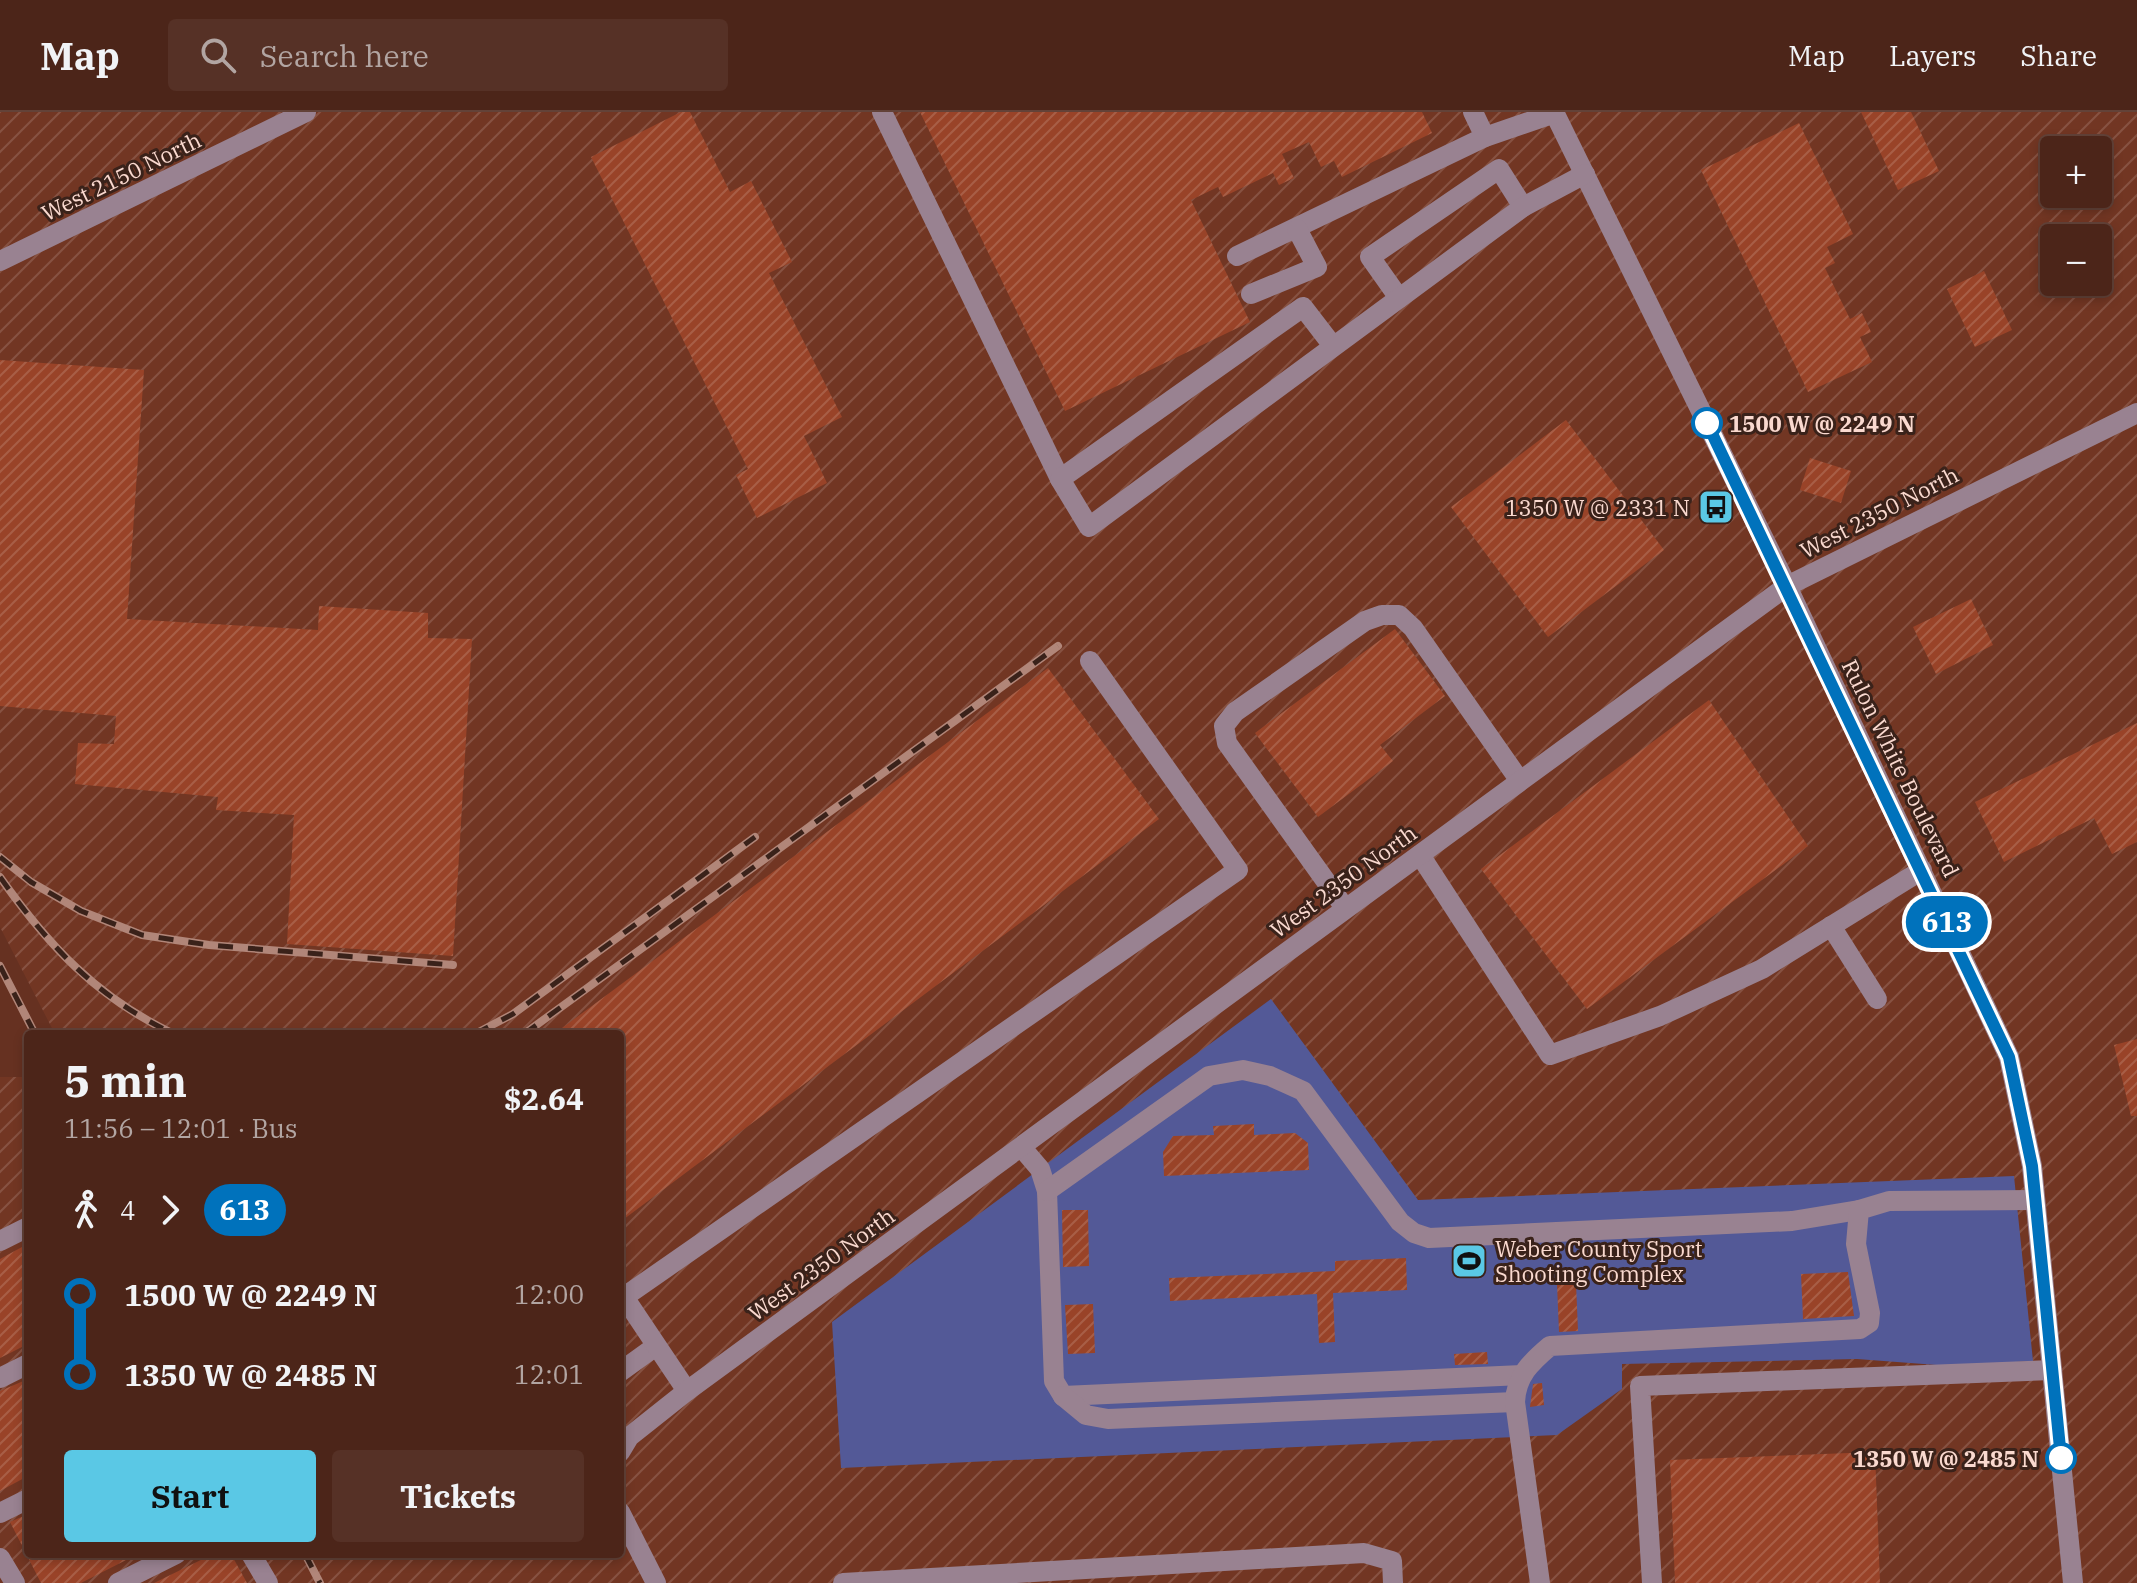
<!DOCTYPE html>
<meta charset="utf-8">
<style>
body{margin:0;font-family:"IBM Plex Serif",serif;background:#563126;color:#f1f3f6;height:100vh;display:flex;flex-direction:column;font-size:30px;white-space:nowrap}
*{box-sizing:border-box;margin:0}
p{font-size:26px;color:#b2a5a2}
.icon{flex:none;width:44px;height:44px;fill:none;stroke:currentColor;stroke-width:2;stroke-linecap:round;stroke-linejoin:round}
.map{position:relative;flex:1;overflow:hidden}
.side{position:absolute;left:24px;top:918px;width:600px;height:528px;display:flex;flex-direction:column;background:#4c2519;border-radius:8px;box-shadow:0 4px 12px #0003,0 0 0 2px #634238}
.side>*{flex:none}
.badge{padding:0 16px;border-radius:26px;font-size:28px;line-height:52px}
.buttons{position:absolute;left:2040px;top:24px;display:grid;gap:16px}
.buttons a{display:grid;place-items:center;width:72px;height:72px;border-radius:8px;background:#4c2519;box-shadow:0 4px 12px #0003,0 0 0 2px #634238;font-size:40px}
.map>.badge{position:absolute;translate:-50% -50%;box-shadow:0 0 0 4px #fff}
.legs{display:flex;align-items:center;gap:12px;height:88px;padding:0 40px;font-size:26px}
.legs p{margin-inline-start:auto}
.head{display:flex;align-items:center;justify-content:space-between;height:136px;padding:0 40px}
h1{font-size:44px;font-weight:700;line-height:60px}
.cta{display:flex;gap:16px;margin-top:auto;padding:16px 40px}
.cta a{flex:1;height:92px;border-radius:8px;background:#5ac8e5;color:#111;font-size:32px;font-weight:700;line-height:92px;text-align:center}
.cta a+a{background:#563126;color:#f1f3f6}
ul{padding:0 40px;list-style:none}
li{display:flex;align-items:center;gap:28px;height:80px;font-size:30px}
li i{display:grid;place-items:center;width:12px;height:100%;margin:0 10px;background:currentColor}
li i::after{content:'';width:20px;height:20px;margin:-10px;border:6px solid;border-radius:50%;background:#4c2519}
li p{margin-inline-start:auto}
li:first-child i{background:linear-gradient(#0000 50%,currentColor 0)}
li:last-child i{background:linear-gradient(currentColor 50%,#0000 0)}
header{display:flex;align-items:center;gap:48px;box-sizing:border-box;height:112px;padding:0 40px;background:#4c2519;border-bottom:2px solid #634238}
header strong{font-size:38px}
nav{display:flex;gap:44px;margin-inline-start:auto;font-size:28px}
.search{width:560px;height:72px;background:#563126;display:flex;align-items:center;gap:20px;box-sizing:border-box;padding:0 28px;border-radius:8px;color:#b2a5a2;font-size:30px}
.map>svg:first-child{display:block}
</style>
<header>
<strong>Map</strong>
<div class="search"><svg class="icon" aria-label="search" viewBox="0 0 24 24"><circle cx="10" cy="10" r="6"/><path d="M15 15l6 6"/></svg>Search here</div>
<nav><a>Map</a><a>Layers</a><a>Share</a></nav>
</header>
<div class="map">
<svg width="2137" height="1471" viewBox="0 0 2137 1471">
<defs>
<pattern id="industrial-furrows" width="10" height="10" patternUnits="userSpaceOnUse" patternTransform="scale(2)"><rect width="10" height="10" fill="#723623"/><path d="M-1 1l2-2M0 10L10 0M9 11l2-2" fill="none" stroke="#875242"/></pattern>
<pattern id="building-hatch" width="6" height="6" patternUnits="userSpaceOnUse" patternTransform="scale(2)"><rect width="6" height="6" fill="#994328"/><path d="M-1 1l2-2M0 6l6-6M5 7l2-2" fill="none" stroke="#a85e46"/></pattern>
</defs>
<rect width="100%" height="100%" fill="#663121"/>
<path fill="url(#industrial-furrows)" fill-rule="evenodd" d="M0,0H2137V1471H0V965H28V1442H620V922H55L0,815ZM2054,38H2098V82H2054ZM2054,126H2098V170H2054Z"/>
<path fill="#535997" d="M1271,887L1418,1088L2014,1064L2033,1249L1950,1254L1857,1247L1622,1252V1277L1557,1323L841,1356L832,1210Z"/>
<g fill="url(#building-hatch)">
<path d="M681,0H690L730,80L751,69L792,150L769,161L842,305L804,324L827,371L757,406L736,363L748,357L591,45Z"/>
<path d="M920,0H1422L1432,21L1342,65L1334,49L1321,55L1309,30L1282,42L1294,66L1279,73L1273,61L1223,85L1218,75L1191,88L1250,210L1065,299Z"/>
<path d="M1861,0H1911L1939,59L1898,78Z"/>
<path d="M1799,11L1853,122L1827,135L1835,151L1825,156L1850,207L1862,201L1871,220L1860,225L1872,250L1808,280L1701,58Z"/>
<path d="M1984,159L2012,218L1975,235L1947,177Z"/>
<path d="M0,248L144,258L127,507L318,518L319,494L428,501V526L472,527L453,844L287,832L294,703L216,698L218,685L75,672L78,631L114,632L116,604L0,594Z"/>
<path d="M1566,308L1664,438L1548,525L1451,395Z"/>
<path d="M1810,346L1851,359L1841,391L1800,378Z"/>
<path d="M1971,487L1993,533L1936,562L1913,515Z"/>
<path d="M1395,517L1445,584L1380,633L1393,649L1318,705L1255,621Z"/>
<path d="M1048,556L1159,707L620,1110V922H554Z"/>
<path d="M1709,588L1808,734L1587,897L1481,757Z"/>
<path d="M2137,611V730L2112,742L2094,706L2004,750L1975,690Z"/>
<path d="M2137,927V1004H2131L2114,933Z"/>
<path d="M1254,1012V1023L1295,1021L1308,1031L1309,1058L1164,1064L1163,1040L1173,1024L1214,1023L1213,1014Z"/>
<path d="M1062,1098H1088L1089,1154L1063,1155Z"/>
<path d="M22,1135L28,1144V1232L0,1246V1147Z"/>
<path d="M1406,1146L1407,1178L1333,1181L1335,1230L1319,1231L1317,1182L1170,1189L1169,1166L1335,1159V1149Z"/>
<path d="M1848,1160L1854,1204L1803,1207L1801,1162Z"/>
<path d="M1576,1171L1578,1219L1559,1220L1557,1172Z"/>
<path d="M1093,1192L1095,1241L1068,1242L1065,1193Z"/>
<path d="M1487,1240L1488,1252L1455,1253L1454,1242Z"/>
<path d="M28,1267V1364L0,1379V1279Z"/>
<path d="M1542,1271L1544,1293L1530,1295L1533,1272Z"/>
<path d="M1875,1340L1880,1471H1675L1670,1348Z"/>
<path d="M28,1402V1442H138L81,1471H41L10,1410Z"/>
<path d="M213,1442H231L247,1471H154Z"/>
</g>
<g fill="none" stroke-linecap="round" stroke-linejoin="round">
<g stroke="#998291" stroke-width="20">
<path d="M882,0L1060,367"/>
<path d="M1473,0L1485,25"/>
<path d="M1554,0L1787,474L2009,945L2032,1054L2073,1471"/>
<path d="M1237,144L1485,25L1555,1"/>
<path d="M0,149L306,0"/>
<path d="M1251,182L1317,155L1297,117"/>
<path d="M1399,186L1370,145L1499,57L1523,95"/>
<path d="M1333,234L1303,195L1060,367L1089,415L1523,95L1585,62"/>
<path d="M1420,743L1550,943L1660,904L1762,857L1922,758"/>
<path d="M1345,796L1227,631L1224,614L1235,600L1365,509L1382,503H1399L1413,516L1520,669"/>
<path d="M1831,814L1877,887"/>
<path d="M1022,1036L1040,1057L1047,1079L1054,1269L1063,1284L1522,1263"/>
<path d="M1047,1079L1209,964L1243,958L1270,964L1303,979L1400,1110L1414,1121L1429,1126L1792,1109L1859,1098"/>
<path d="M0,1129L28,1115"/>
<path d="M620,1260L656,1234"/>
<path d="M0,1266L28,1252"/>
<path d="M687,1279L624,1185L1238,758L1090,549"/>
<path d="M1063,1284L1086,1303L1108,1307L1515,1290"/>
<path d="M620,1340L629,1325L687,1279L1787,474L2137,301"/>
<path d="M620,1400L656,1471"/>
<path d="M0,1401L28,1387"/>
<path d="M251,1442L268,1471"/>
<path d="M0,1446L15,1471"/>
<path d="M118,1471L176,1442"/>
<path d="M843,1471L1364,1441L1392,1449L1393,1471"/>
<path d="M1540,1471L1515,1290C1516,1264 1531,1250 1550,1234L1860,1217L1869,1211L1870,1201L1856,1132L1859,1098L1889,1089L2035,1088"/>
<path d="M1652,1471L1640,1274L2052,1258"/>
</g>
<defs>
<g id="rail">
<path d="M0,745L31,770L81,799L142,823L209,833L453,853"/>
<path d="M0,765C48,833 97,886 174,922"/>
<path d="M0,854L35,922"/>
<path d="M475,922L513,902L755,725"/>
<path d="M524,922L1058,534"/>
<path d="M305,1442L320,1471"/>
</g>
</defs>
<use href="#rail" stroke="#b18679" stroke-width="8"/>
<use href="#rail" stroke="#3a221a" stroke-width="5" stroke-dasharray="15" stroke-linecap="butt"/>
</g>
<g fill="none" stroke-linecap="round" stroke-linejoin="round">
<defs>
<path id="line-1" d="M1707,311L2009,945L2032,1054L2061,1346"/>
</defs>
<use href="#line-1" stroke="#fff" stroke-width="18"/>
<use href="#line-1" stroke="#0072bc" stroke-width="12"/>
</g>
<defs>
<symbol id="bus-square" viewBox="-11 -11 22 22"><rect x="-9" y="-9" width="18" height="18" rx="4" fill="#5ac8e5" stroke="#3a221a"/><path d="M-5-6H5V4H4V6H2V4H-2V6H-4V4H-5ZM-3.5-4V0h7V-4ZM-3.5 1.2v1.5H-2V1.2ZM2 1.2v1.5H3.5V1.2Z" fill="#111"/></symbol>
<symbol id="stadium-square" viewBox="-11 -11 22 22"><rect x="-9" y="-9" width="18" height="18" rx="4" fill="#5ac8e5" stroke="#3a221a"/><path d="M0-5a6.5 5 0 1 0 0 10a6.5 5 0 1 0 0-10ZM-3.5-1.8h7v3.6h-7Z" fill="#111"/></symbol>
</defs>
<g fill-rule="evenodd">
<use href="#bus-square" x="1696" y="375" width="40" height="40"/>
<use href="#stadium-square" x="1449" y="1129" width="40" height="40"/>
</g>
<g fill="#fff" stroke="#0072bc" stroke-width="4">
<circle cx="1707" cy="311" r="14"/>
<circle cx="2061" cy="1346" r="14"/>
</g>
<g text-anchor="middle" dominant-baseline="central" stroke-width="6" stroke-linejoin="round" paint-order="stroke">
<g font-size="22" fill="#fad9cf" stroke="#3a221a">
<text transform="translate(121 64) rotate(-26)">West 2150 North</text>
<text transform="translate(1879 400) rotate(-27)">West 2350 North</text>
<text transform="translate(1901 656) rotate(64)">Rulon White Boulevard</text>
<text transform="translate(1343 769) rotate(-36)">West 2350 North</text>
<text transform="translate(821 1152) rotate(-36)">West 2350 North</text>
</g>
<g font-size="22" font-weight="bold" fill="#fad9cf" stroke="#3a221a" text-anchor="start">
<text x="1729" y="311">1500 W @ 2249 N</text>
<text x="2039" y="1346" text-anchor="end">1350 W @ 2485 N</text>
</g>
<g font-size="22" fill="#fad9cf" stroke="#3a221a" text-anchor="end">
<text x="1690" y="395">1350 W @ 2331 N</text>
<text x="1495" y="1136" text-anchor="start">Weber County Sport<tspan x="1495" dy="25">Shooting Complex</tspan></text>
</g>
</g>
</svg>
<div class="buttons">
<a>+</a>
<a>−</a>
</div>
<b class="badge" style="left:1947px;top:810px;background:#0072bc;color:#fff">613</b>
<section class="side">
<div class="head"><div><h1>5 min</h1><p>11:56 – 12:01 · Bus</p></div><b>$2.64</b></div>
<div class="legs"><svg class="icon" aria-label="walk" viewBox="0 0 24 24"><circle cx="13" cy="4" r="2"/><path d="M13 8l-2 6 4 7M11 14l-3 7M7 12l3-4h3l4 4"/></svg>4<svg class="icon" aria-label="forward" viewBox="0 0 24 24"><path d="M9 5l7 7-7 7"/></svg><b class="badge" style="background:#0072bc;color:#fff">613</b></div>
<ul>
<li><i style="color:#0072bc"></i><b>1500 W @ 2249 N</b><p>12:00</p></li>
<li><i style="color:#0072bc"></i><b>1350 W @ 2485 N</b><p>12:01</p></li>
</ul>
<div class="cta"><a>Start</a><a>Tickets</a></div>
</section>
</div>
